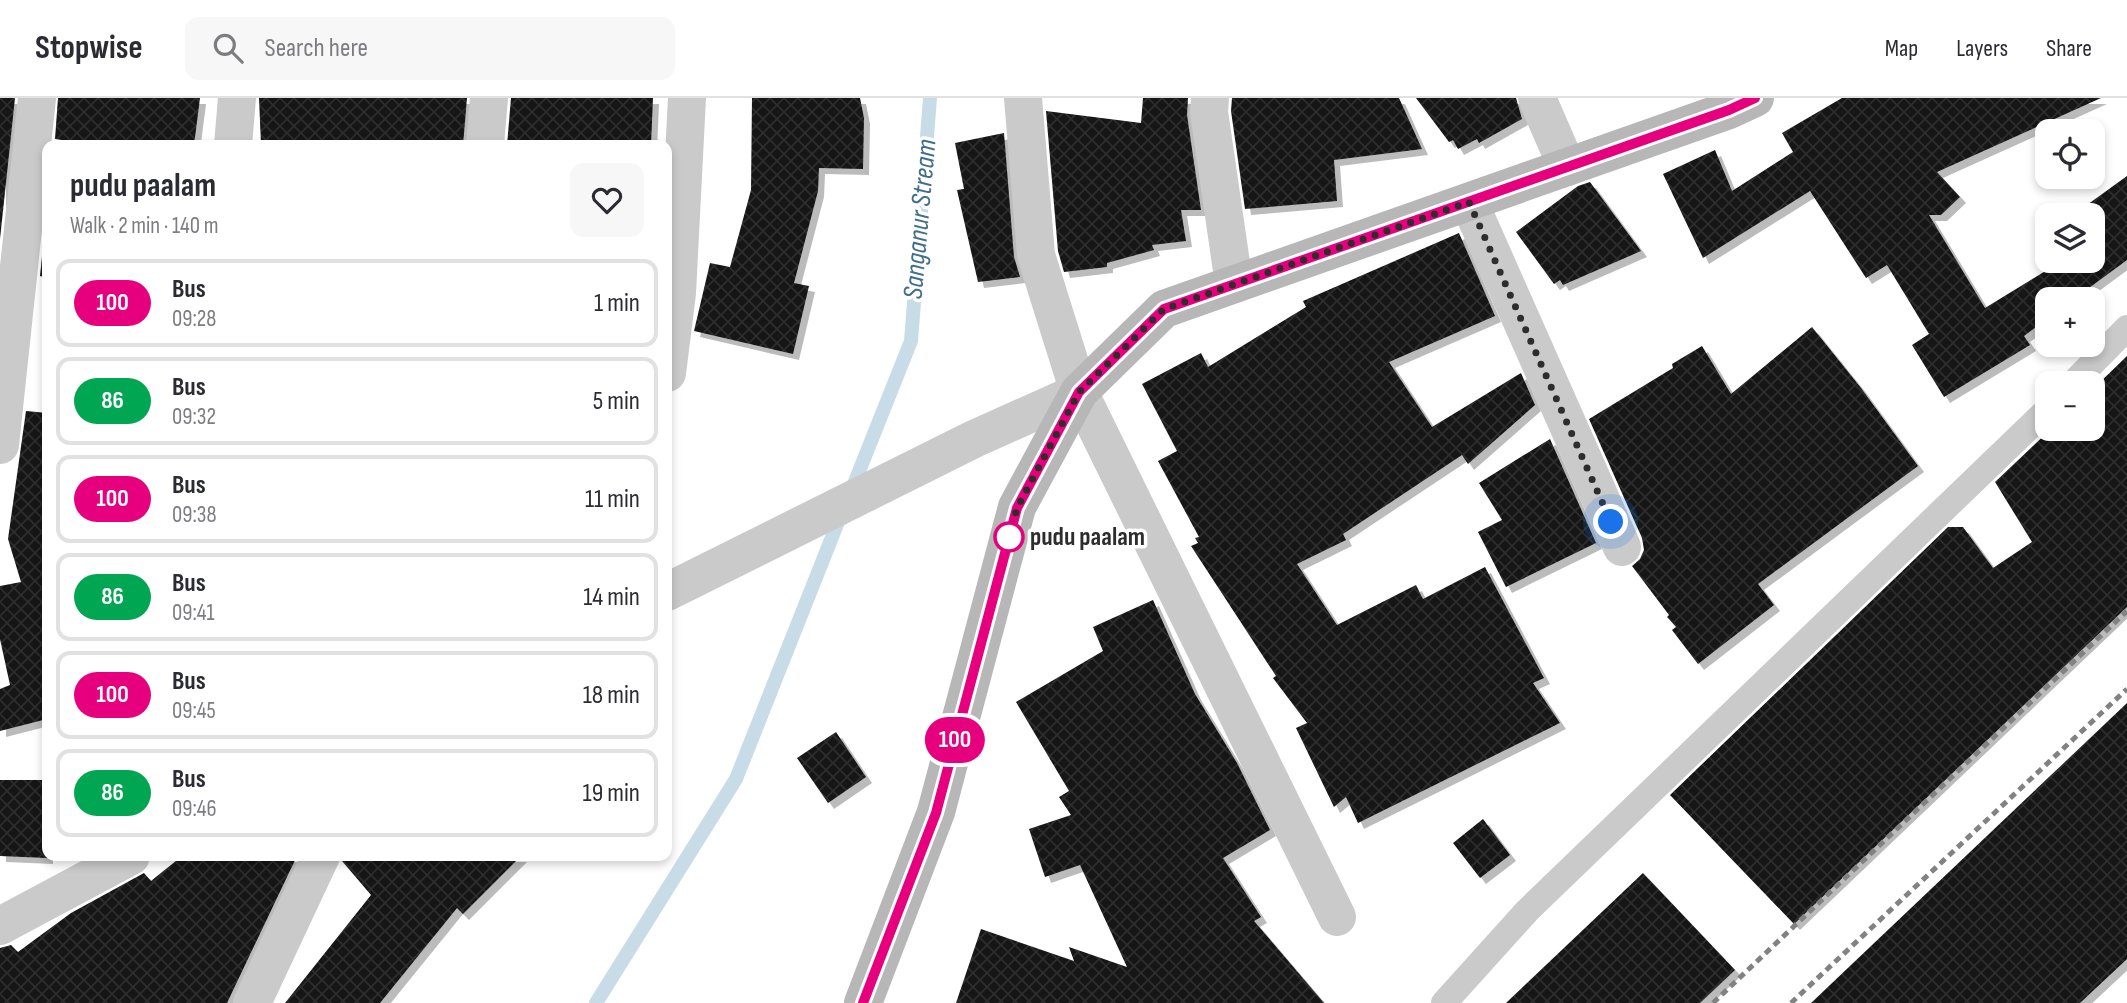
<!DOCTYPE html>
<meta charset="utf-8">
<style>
body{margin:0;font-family:"Sofia Sans Condensed",sans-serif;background:#f7f7f7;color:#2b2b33;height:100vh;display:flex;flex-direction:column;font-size:26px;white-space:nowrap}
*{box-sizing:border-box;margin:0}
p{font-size:23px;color:#7c7c81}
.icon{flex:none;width:38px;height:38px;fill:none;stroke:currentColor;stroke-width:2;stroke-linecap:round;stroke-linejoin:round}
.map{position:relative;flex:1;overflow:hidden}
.details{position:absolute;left:42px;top:42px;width:630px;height:721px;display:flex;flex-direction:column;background:#fff;border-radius:14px;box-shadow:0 4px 10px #0003}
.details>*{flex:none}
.badge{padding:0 14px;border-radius:23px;font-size:24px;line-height:46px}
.controls{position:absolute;left:2035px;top:21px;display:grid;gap:14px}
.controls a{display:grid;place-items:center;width:70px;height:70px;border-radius:14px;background:#fff;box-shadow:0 4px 10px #0003;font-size:35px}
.you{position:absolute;width:35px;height:35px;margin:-18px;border:5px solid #fff;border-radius:50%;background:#1a73e8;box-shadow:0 0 0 10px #1a73e833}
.map>.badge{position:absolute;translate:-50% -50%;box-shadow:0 0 0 4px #fff}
.round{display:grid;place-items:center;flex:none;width:74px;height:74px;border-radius:14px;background:#f7f7f7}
.summary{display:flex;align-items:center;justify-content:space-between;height:119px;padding:0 28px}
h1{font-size:33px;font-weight:700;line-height:52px}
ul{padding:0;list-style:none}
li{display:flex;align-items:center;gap:21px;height:88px;margin:0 14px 10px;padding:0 14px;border:4px solid #e1e1e2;border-radius:14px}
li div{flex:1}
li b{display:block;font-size:26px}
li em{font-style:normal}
li .badge{min-width:77px;font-weight:700;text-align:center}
header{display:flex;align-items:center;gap:42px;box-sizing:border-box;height:98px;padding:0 35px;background:#fff;border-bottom:2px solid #e1e1e2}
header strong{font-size:33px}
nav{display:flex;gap:38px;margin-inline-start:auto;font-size:24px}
.search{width:490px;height:63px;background:#f7f7f7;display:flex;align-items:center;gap:18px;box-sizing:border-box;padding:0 24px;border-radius:14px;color:#7c7c81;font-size:26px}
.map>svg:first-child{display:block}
</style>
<header>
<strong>Stopwise</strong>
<div class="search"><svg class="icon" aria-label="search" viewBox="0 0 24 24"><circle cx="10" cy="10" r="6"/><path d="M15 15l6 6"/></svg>Search here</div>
<nav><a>Map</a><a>Layers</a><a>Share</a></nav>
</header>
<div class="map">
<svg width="2127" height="905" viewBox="0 0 2127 905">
<defs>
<pattern id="building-cross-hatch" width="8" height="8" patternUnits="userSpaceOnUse" patternTransform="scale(1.75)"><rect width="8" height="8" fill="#141414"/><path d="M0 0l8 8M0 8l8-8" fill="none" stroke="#2e2e2e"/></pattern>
<filter id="shadow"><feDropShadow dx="6" dy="6" stdDeviation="0" flood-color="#0004"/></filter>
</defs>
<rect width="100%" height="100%" fill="#fff"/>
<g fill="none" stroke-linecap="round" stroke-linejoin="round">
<g stroke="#c8dce8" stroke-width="14">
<path d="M850,396L911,243L930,0"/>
<path d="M596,905L736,681L842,414"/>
</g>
</g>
<g fill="url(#building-cross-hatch)" filter="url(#shadow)">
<path d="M0,0H15L0,141Z"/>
<path d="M58,0H200L194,47H97L55,41Z"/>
<path d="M259,0H467L463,47H261Z"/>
<path d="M511,0H653L651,47H507Z"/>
<path d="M752,0H860L864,20L863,71L819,70L818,93L794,185L809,188L793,256L694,233L710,165L730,169L751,92Z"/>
<path d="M1143,0H1188L1187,17L1201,112H1181L1186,143L1152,147L1154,152L1107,165V169L1064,174L1058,153L1046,13L1141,25Z"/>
<path d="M1232,0H1399L1422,51L1334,62L1337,103L1245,111L1231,13Z"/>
<path d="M1416,0H1516L1522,21L1479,45L1477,41L1458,51L1453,42L1449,44Z"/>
<path d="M1842,0H2101L1937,74L1960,99L1941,117H1929L1985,210L2052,169L2035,145L2048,136V163H2093V117H2073L2127,78V162L2074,201H2048V220L2024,238L2030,247L1944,299L1912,247L1929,236L1887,167L1866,180L1810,93L1703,160L1663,76L1715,52L1732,93L1793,54L1782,35Z"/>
<path d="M1004,35L1014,159L1020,179L978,184L957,92L964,91L955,45Z"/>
<path d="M1590,84L1641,153L1563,187L1560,182L1554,186L1516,134L1578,88Z"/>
<path d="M47,110V180L40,178Z"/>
<path d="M1459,135L1495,218L1389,264L1432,329L1521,275L1535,307L1468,366L1462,357L1343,436L1346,442L1297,466L1337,527L1416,487L1423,501L1485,469L1544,580L1533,585L1560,625L1358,725L1346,699L1334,709L1296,630L1307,625L1273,580L1276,578L1191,448L1198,445L1195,440L1199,439L1158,363L1177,353L1142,286L1201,255L1208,269L1306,209L1303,203Z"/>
<path d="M1812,229L1861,290L1918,368L1758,486L1774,507L1698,566L1672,532L1676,529L1667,519L1669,517L1632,468L1640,461L1644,452L1642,440L1589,321L1673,270L1672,266L1702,248L1731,296Z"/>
<path d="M2127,258V509L1794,826L1670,697L1948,429H1963L1993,470L2032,444L1995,384L2051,331H2093V291Z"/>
<path d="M26,313L47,315V621L0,633V591L10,587L0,541V488L21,484L8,441Z"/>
<path d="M1550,341L1596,445L1506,489L1478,434L1502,422L1479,385Z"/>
<path d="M1153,502L1195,596L1237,665L1270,732L1223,760L1261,819L1254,823L1324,905H956L981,831L1074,863L1069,849L1127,869L1080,767L1045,779L1029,731L1071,717L1059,699L1069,693L1016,604L1103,553L1093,529Z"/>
<path d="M2127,605V861L2080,905H1811Z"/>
<path d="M836,634L866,679L828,705L797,660Z"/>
<path d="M0,682H47V760L0,758Z"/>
<path d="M1483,721L1510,757L1480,780L1453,745Z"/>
<path d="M182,758H297L227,905H0V850L11,847L18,854L71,815L144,775L151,783Z"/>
<path d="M343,758H521L463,816L457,810L380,905H285L371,797L342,763Z"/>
<path d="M1643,775L1735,872L1700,905H1506Z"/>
</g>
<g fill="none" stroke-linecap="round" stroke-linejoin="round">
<g stroke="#cacaca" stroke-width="26">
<path d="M2073,285L2127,230"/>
<path d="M1444,905L1527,813L2048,311"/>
</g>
<g stroke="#cacaca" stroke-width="38">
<path d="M1023,0L1036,157L1079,294L1337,819"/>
<path d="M1210,0L1209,14L1234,186"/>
<path d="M1537,0L1567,69"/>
<path d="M233,47L237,0"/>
<path d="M485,47L489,0"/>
<path d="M1469,104L1622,449"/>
<path d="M667,275L677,195L687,0"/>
<path d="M0,347L37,0"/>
<path d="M252,905L321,758"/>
</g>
<g stroke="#cacaca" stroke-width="38">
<path d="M667,494L974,341L1079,294"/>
<path d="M0,828L131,758"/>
</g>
<path stroke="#b7b7b7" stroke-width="38" d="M863,905L936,714L1017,409L1079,294L1164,211L1729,12L1755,0"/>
<g stroke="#828282" stroke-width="5" stroke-dasharray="7 5" stroke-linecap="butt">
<path d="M1713,905L2127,513"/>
<path d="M1791,905L2127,591"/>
</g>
</g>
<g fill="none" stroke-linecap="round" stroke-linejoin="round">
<defs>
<path id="line" d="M863,905L936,715L1017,410L1079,294L1164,211L1729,12L1755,0"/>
</defs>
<use href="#line" stroke="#fff" stroke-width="16"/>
<use href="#line" stroke="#e6007e" stroke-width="10"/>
<path stroke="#2d2d2d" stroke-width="7" stroke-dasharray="0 12.6" d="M1009,439L1017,410L1079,294L1164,211L1469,104L1611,424"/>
</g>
<circle fill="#fff" stroke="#e6007e" stroke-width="3.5" cx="1009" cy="439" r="14"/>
<g text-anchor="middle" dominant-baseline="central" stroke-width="7" stroke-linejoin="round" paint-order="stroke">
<g font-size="26" font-weight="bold" fill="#2d2d2d" stroke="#fff" text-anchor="start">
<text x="1030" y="439">pudu paalam</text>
</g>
<g font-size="28" font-style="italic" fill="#416e88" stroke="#fff">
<text transform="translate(920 121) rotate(-85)">Sanganur Stream</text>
</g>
</g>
</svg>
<div class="controls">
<a><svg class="icon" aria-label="locate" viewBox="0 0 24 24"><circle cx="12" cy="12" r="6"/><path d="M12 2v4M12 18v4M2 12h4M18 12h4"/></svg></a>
<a><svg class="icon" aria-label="layers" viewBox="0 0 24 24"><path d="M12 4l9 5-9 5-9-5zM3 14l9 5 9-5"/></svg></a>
<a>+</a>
<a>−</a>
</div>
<div class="you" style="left:1611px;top:424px"></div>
<b class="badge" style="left:955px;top:642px;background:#e6007e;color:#fff">100</b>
<section class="details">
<div class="summary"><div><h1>pudu paalam</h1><p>Walk · 2 min · 140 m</p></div><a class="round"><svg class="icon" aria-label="heart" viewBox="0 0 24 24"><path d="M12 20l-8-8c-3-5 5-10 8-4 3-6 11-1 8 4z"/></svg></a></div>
<ul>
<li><span class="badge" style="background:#e6007e;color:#fff">100</span><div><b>Bus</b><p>09:28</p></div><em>1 min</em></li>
<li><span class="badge" style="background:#00a651;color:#fff">86</span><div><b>Bus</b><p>09:32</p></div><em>5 min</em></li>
<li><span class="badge" style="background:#e6007e;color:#fff">100</span><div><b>Bus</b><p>09:38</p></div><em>11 min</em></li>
<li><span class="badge" style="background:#00a651;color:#fff">86</span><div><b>Bus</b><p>09:41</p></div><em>14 min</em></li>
<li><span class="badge" style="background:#e6007e;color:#fff">100</span><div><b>Bus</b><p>09:45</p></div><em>18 min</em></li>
<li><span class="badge" style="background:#00a651;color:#fff">86</span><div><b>Bus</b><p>09:46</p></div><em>19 min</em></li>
</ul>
</section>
</div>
